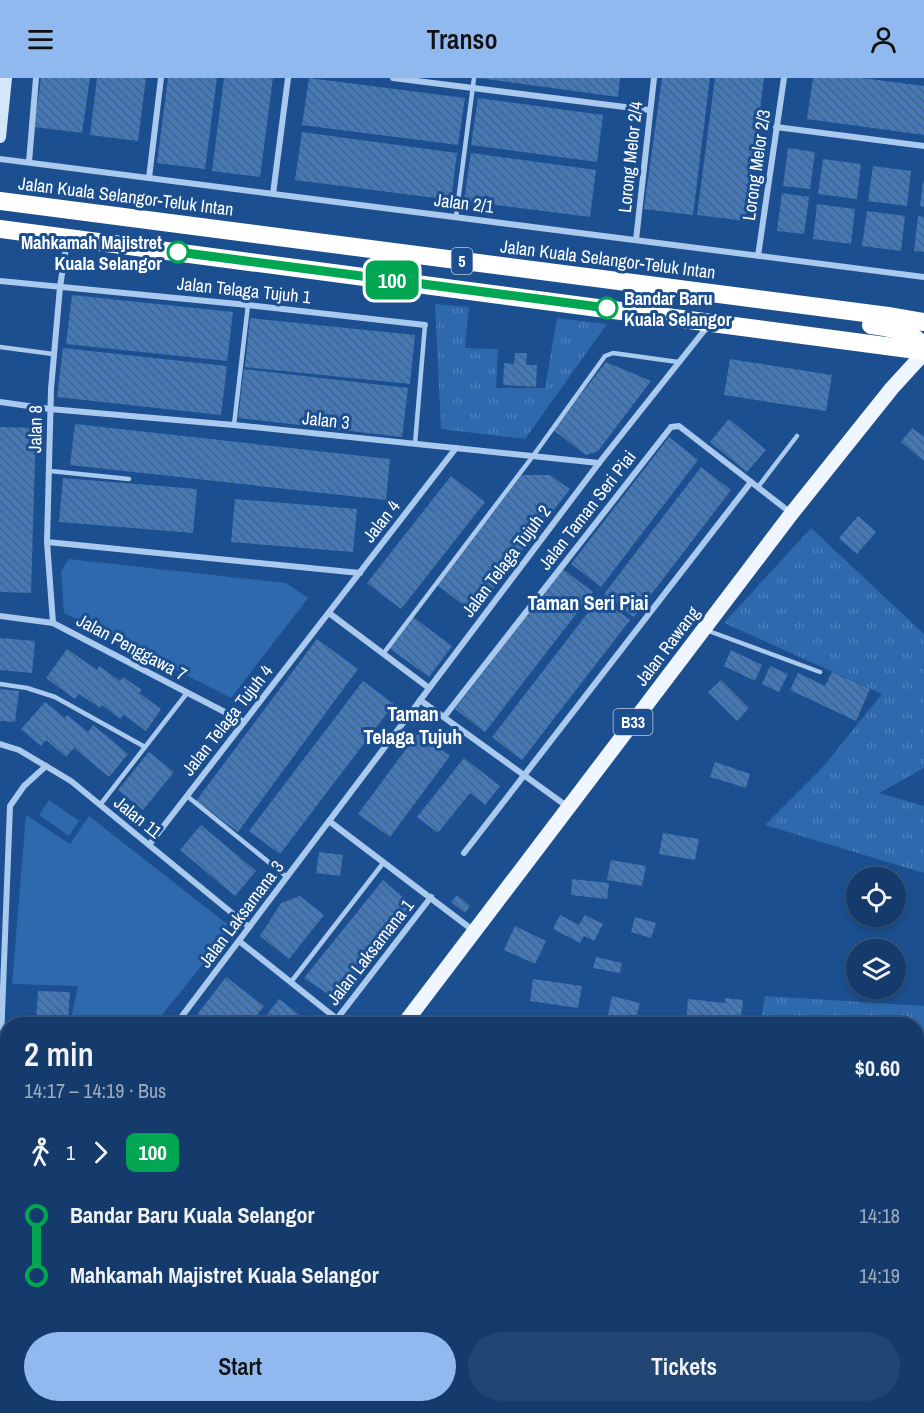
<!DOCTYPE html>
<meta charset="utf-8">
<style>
body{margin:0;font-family:"Archivo Narrow",sans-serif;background:#214673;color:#f1f3f6;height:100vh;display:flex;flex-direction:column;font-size:22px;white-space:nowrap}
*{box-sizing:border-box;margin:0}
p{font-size:20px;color:#9dadc1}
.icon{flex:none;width:33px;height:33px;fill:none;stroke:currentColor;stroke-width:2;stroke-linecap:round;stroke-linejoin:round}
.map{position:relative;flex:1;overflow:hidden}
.details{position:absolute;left:0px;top:939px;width:924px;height:396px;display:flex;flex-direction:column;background:#143b6b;border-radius:24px 24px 0 0;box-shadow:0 3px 9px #0003,0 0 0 2px #33557e}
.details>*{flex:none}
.badge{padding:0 12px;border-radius:9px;font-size:21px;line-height:39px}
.tools{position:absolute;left:846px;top:789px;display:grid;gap:12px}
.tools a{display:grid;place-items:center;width:60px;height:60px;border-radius:50%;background:#143b6b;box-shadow:0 3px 9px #0003,0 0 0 2px #33557e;font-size:30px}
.map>.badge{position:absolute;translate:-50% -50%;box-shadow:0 0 0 3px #fff}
.legs{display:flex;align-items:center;gap:9px;height:66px;padding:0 24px;font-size:20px}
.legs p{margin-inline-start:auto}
.overview{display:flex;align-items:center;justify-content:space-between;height:102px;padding:0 24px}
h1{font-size:33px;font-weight:600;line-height:45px}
.button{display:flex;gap:12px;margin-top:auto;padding:12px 24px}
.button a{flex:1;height:69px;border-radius:36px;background:#90b9f0;color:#111;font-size:24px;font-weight:600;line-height:69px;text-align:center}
.button a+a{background:#214673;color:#f1f3f6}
ul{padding:0 24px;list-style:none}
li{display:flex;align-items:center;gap:21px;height:60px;font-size:22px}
li i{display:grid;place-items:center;width:9px;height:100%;margin:0 8px;background:currentColor}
li i::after{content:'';width:15px;height:15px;margin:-8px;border:4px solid;border-radius:50%;background:#143b6b}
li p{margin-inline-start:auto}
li:first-child i{background:linear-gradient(#0000 50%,currentColor 0)}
li:last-child i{background:linear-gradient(currentColor 50%,#0000 0)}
header{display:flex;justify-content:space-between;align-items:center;height:78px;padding:0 24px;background:#90b9f0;color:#111;font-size:27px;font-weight:600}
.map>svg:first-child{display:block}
</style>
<header><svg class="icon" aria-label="menu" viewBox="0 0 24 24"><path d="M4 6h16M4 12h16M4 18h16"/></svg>Transo<svg class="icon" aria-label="person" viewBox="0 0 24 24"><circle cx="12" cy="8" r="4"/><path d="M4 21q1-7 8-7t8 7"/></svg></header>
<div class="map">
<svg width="924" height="1335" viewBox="0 0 924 1335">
<defs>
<pattern id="grass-tufts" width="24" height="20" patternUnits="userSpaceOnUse" patternTransform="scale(1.5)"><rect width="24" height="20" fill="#2e69ad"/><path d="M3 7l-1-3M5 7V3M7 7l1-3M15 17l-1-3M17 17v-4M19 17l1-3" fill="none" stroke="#4d80b9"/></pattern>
<pattern id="building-back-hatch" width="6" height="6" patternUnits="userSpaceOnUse" patternTransform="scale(1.5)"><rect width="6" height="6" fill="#4478b7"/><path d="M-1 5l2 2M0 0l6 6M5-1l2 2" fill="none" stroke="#486282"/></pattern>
</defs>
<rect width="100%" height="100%" fill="#1b4f8f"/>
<g fill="url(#grass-tufts)">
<path d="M435,226L469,229L465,270L498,271L496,310H545L557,240L607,246L525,361L441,351Z"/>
<path d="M811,450L924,556V690L879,715L924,728V795L765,747L822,690L882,616L724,545Z"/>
<path d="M765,918L924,928V1175L917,1177L916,946H760Z"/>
</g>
<g fill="#2e69ad">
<path d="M69,481L286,505L308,520L231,620L64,535L61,493Z"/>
<path d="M49,722L79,743L69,758L39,737Z"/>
<path d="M26,737L70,766L89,738L227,846L224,860L157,943L149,946L70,945L78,908L12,906Z"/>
</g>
<g fill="url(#building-back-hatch)">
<path d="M41,0H90L82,55L34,49Z"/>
<path d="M97,0H146L138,63L90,57Z"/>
<path d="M168,0H217L205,91L157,85Z"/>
<path d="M224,0H273L260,99L212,93Z"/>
<path d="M309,0L465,20L458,67L302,47Z"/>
<path d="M478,0H620L618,19Z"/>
<path d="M662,0H710L693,137L644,131Z"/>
<path d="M715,0H764L746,143L697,137Z"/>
<path d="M813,0H863L924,8V57L807,41Z"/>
<path d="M478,20L603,37L597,84L471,67Z"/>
<path d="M302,54L457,75L451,122L295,102Z"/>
<path d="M788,70L815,74L810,111L783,108Z"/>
<path d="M471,75L596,92L590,139L464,123Z"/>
<path d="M823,81L861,86L857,121L818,116Z"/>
<path d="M873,88L911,93L907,128L868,123Z"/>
<path d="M923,104H924V129L920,128Z"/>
<path d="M782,115L809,119L804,156L777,153Z"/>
<path d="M817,126L855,131L851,166L813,161Z"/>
<path d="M867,133L905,138L901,173L862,168Z"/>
<path d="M918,138L924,139V174L914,173Z"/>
<path d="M72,217L233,234L227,283L66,266Z"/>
<path d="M250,240L415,257L410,306L245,289Z"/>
<path d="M63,270L227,288L221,337L57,319Z"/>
<path d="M515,275H527L526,287H537L536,309L503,307L504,285L514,286Z"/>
<path d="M730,281L832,297L826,333L724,317Z"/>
<path d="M606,284L651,303L598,373L586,377L553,352Z"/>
<path d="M244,291L408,310L402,359L238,340Z"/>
<path d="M729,341L766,372L747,394L710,364Z"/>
<path d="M75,346L390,381L386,422L70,387Z"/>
<path d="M0,349L36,350L31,515L0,514Z"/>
<path d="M912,350L924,359V383L901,364Z"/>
<path d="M669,359L698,382L601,509L571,486Z"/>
<path d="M701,389L731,412L634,539L604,516Z"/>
<path d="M522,397H550L570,411L474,535L437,507Z"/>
<path d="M451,398L485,424L401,531L367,505Z"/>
<path d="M63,400L197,411L193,455L59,444Z"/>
<path d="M235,421L357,431L353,474L231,464Z"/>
<path d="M858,438L876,454L857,476L839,460Z"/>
<path d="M563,491L593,514L485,654L455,631Z"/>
<path d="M600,519L630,542L522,682L492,659Z"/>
<path d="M413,539L452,568L429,599L389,570Z"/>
<path d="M0,560L35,563L32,595L0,592Z"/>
<path d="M317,561L358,591L238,754L196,723Z"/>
<path d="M67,571L97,592L99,588L120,603L123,599L142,612L139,615L161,631L146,653L124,637L120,641L102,627L100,630L79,616L75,621L46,600Z"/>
<path d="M731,572L762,587L755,603L724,588Z"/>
<path d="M770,588L788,596L779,614L762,606Z"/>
<path d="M832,594L870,611L856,643L790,612L798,595L825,608Z"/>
<path d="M721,602L749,630L737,643L708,614Z"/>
<path d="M363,603L394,626L280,776L249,753Z"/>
<path d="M0,611L19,613L15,644L0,643Z"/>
<path d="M45,624L65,640L67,637L88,654L93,647L128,676L109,699L74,670L66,679L46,662L41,668L21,651Z"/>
<path d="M418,655L450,678L390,759L358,736Z"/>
<path d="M149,674L174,694L143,732L118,712Z"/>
<path d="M464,680L500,708L485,727L470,715L438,755L417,739Z"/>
<path d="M715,684L750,696L746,710L710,699Z"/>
<path d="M201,747L256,793L235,818L180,772Z"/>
<path d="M663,755L699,761L695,782L659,776Z"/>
<path d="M319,774L343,777L340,798L316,795Z"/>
<path d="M611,782L646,788L642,808L607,802Z"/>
<path d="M572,801L609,805L607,821L571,817Z"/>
<path d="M383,802L406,822L407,835L343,915L331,918L304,900Z"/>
<path d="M457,817L470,828L465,835L451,824Z"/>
<path d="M300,818L324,837L289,881L260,858L281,825Z"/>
<path d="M560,837L579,847L585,837L603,846L594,863L584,858L580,865L553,851Z"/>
<path d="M635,839L656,845L651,860L631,854Z"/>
<path d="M515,848L546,863L535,886L504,872Z"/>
<path d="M596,879L622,885L620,895L593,890Z"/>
<path d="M226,899L264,928L250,946H190Z"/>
<path d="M533,901L582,908L578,930L530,923Z"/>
<path d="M38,913L70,914L68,943L36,942Z"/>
<path d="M612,918L640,925L635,943L608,937Z"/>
<path d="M725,920L743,922L740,946H686L688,921L725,925Z"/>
<path d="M279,921L310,945L308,946H260Z"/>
<path d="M0,979H8V1012L0,1011Z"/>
<path d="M0,1020H8V1053L0,1052Z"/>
<rect x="0" y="1085" width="8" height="43"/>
<path d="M0,1144L8,1145V1173L0,1172Z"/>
<path d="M22,1328H28L59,1335H20Z"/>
<path d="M505,1328H570L569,1335L505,1329Z"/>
</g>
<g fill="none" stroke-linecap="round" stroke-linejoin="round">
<g stroke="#a9c9ee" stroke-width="4.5">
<path d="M456,139L474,0"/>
<path d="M0,269L53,276"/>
<path d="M234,347L248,227"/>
<path d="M415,366L425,247"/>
<path d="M50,393L129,401"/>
<path d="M758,409L797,358"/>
<path d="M706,552L820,594"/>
<path d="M383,576L533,378L605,278L613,275L678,284"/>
<path d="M0,606L27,610L55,619L145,669"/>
<path d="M187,718L287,799"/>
<path d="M100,727L187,615"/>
<path d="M291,904L384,784"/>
<path d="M0,1194L4,1195L8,1205"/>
<path d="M1,1261L8,1244"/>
<path d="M897,1335L899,1328"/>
</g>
<g stroke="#a9c9ee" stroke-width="6">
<path d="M393,0L649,32"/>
<path d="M776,49L924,68"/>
<path d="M0,81L924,199"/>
<path d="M29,84L36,0"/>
<path d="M149,100L161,0"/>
<path d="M273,116L288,0"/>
<path d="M636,162L654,0"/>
<path d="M758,178L784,0"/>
<path d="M0,203L248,227L425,247"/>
<path d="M0,324L50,331L234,347L599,385"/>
<path d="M47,464L360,495"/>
<path d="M329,535L429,610"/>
<path d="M0,538L53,545L244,644"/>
<path d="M53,545L47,464L51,311L60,209L67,163"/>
<path d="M420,622L568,729"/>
<path d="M444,639L671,349L679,348L791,435"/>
<path d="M0,666L19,672L71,703L249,849"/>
<path d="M329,743L474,853"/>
<path d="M149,767L456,370"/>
<path d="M464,775L751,404"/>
<path d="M239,863L337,941"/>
<path d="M176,946L599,385L707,249"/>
<path d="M333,946L431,819"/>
<path d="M1,962L10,728L24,708L46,688"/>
<path d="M0,1072H8"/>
<path d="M916,1205L924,1203"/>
<path d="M916,1317L924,1316"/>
<path d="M826,1335L863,1328"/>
</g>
<g stroke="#d6e6fa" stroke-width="12">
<path d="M0,59L6,0"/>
<path d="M0,1261H8"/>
</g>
<g stroke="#f0f6ff" stroke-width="15">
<path d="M404,946L792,435L892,310L924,275"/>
<path d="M111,1335L113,1328"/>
<path d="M122,1335L126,1328"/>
<path d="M136,1335L140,1328"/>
</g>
<g stroke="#fff" stroke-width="18">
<path d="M0,123L888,238L924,244"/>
<path d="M0,151L924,273"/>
<path d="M871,247C891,250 912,252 924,270"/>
</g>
</g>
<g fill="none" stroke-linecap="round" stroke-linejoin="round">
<defs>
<path id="line-1" d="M178,174L607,230"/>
</defs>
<use href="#line-1" stroke="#fff" stroke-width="14"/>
<use href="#line-1" stroke="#00a651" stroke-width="9"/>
</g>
<g fill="#fff" stroke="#00a651" stroke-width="3">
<circle cx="178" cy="174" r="10"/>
<circle cx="607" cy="230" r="10"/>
</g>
<g text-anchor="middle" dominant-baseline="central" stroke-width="6" stroke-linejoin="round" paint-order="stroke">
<g fill="#1b4f8f" stroke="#bbcadd" stroke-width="1.5">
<rect x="451.5" y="170" width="21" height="26" rx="4.5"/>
<rect x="613.5" y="631" width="39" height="26" rx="4.5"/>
</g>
<g font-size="16" font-weight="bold" fill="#fff">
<text x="462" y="183">5</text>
<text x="633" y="644">B33</text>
</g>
<g font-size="18" fill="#fff" stroke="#1b4f8f">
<text transform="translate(630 79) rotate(-84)">Lorong Melor 2/4</text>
<text transform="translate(756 87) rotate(-82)">Lorong Melor 2/3</text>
<text transform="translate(126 118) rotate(7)">Jalan Kuala Selangor-Teluk Intan</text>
<text transform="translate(464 125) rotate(7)">Jalan 2/1</text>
<text transform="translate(608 181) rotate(7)">Jalan Kuala Selangor-Teluk Intan</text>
<text transform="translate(244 212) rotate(6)">Jalan Telaga Tujuh 1</text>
<text transform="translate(326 342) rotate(6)">Jalan 3</text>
<text transform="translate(35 351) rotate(-89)">Jalan 8</text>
<text transform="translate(587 432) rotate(-52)">Jalan Taman Seri Piai</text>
<text transform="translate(381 443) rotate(-52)">Jalan 4</text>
<text transform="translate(506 483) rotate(-53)">Jalan Telaga Tujuh 2</text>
<text transform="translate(667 568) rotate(-53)">Jalan Rawang</text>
<text transform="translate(132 569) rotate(28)">Jalan Penggawa 7</text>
<text transform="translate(227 642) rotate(-52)">Jalan Telaga Tujuh 4</text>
<text transform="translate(138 739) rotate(39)">Jalan 11</text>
<text transform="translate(241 836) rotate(-53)">Jalan Laksamana 3</text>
<text transform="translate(370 874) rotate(-52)">Jalan Laksamana 1</text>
</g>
<g font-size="18" font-weight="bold" fill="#fff" stroke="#1b4f8f" text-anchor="end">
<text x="162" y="164">Mahkamah Majistret<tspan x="162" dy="21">Kuala Selangor</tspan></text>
<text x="624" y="220" text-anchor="start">Bandar Baru<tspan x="624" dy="21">Kuala Selangor</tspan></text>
</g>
<g font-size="20" font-weight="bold" fill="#fff" stroke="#1b4f8f">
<text x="588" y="524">Taman Seri Piai</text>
<text x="413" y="635">Taman<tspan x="413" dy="23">Telaga Tujuh</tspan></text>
</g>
</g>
</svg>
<div class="tools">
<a><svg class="icon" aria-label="locate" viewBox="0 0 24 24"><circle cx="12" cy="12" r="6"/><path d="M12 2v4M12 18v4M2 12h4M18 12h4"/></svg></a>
<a><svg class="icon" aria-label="layers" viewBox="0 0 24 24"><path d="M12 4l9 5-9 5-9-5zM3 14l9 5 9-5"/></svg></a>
</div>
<b class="badge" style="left:392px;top:202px;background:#00a651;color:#fff">100</b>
<section class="details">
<div class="overview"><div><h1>2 min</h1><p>14:17 – 14:19 · Bus</p></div><b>$0.60</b></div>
<div class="legs"><svg class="icon" aria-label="walk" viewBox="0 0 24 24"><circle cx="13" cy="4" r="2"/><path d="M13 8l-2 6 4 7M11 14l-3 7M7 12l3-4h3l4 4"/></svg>1<svg class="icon" aria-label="forward" viewBox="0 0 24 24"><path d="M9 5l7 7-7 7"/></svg><b class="badge" style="background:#00a651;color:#fff">100</b></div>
<ul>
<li><i style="color:#00a651"></i><b>Bandar Baru Kuala Selangor</b><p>14:18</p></li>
<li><i style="color:#00a651"></i><b>Mahkamah Majistret Kuala Selangor</b><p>14:19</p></li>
</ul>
<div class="button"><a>Start</a><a>Tickets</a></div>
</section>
</div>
